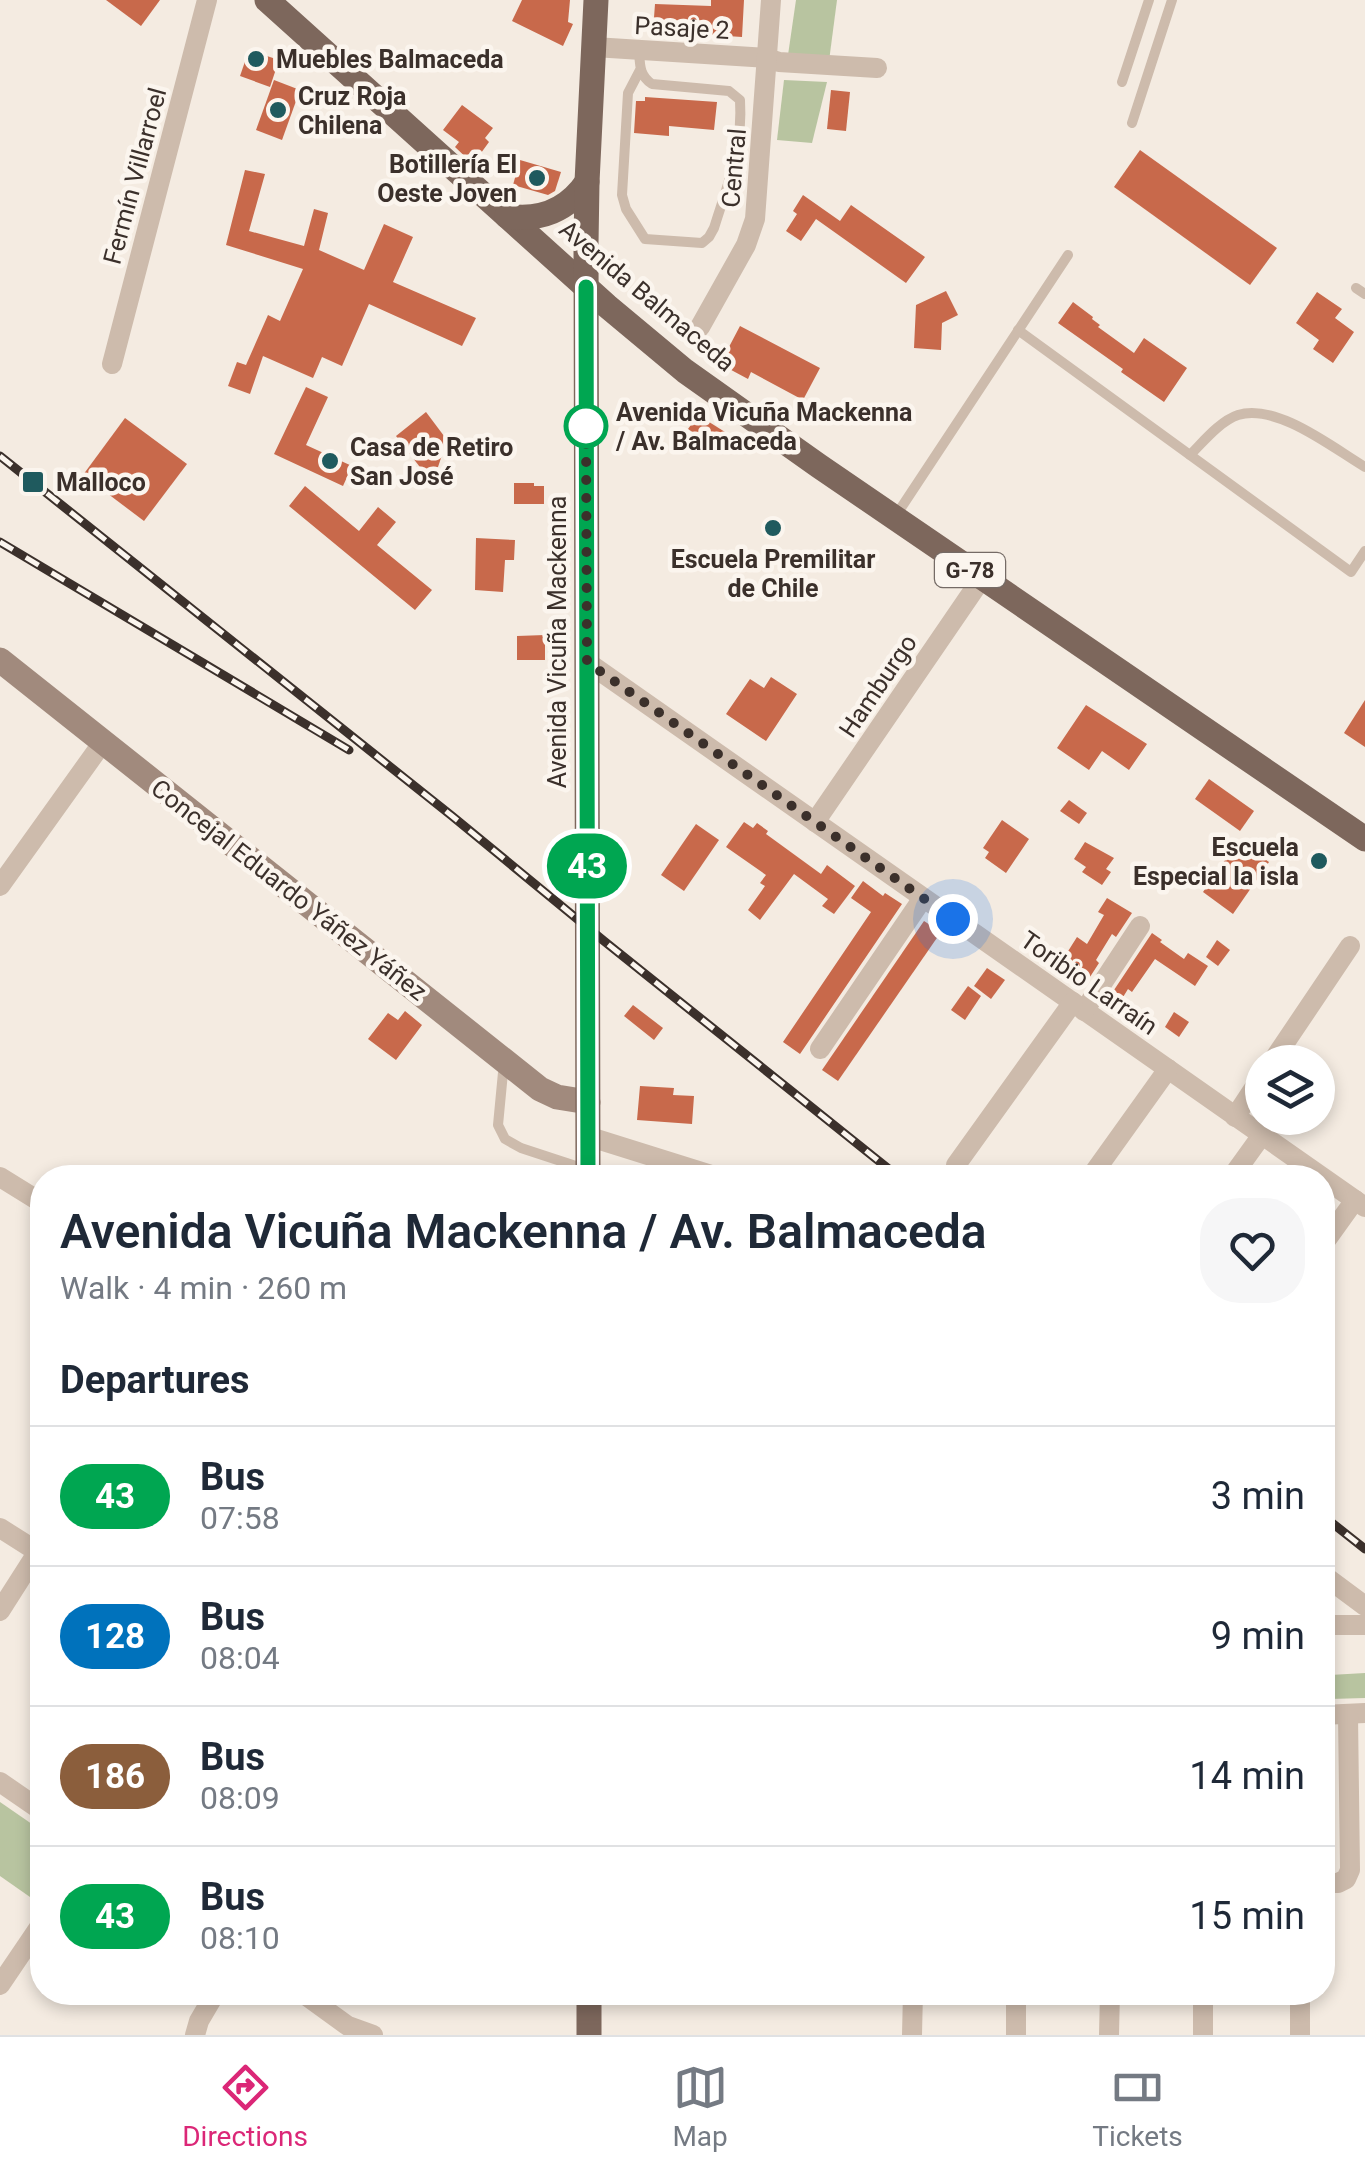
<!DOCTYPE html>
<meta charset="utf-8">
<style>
body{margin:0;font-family:Roboto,sans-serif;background:#f6f6f7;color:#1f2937;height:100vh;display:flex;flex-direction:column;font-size:38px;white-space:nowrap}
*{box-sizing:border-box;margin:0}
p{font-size:32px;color:#747a83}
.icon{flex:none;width:55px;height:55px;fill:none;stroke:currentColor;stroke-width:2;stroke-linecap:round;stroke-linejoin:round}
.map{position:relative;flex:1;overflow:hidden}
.side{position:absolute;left:30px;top:1165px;width:1305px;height:840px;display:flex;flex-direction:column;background:#fff;border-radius:40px;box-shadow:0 5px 15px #0003}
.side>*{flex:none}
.badge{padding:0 20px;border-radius:32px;font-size:35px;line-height:65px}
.tools{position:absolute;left:1245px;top:1045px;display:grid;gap:20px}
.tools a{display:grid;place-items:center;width:90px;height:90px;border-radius:50%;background:#fff;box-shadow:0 5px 15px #0003;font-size:50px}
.you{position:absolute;width:50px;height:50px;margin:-25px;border:8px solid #fff;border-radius:50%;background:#1a73e8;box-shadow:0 0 0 15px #1a73e833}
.map>.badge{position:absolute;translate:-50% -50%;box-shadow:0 0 0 5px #fff}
h2{padding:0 30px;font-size:38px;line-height:90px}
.round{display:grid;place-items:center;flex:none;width:105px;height:105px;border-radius:40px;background:#f6f6f7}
.headline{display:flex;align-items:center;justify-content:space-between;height:170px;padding:0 30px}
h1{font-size:48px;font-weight:600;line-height:75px}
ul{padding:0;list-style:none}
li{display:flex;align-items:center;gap:30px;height:140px;padding:0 30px;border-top:2px solid #e0e1e3}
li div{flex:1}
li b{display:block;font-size:38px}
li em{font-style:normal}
li .badge{min-width:110px;font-weight:700;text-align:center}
.dock{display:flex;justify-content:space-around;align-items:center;height:140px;border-top:2px solid #e0e1e3;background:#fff;font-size:28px;color:#747a83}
.dock a{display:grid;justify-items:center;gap:5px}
.dock .current{color:#db2777}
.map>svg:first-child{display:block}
</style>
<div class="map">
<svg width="1365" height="2035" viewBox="0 0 1365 2035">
<rect width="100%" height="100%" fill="#f4ebe1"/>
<g fill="#b8c4a0">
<path d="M796,0H837L829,61L788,55Z"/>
<path d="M784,80L827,82L812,143L777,140Z"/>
<path d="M1365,1673V1698L1330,1699V1675Z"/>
<path d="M0,1802L42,1831V1901L40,1904L0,1876Z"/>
</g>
<g fill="#c8694b">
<path d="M106,0H160L141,26Z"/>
<path d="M522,0H570L568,22L573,24L563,46L512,21Z"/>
<path d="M711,0H744L742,37L653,31L655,4L711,6Z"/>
<path d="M249,50L279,60L270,87L240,76Z"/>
<path d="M274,80L300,90L282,140L256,130Z"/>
<path d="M831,90L850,92L846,131L827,129Z"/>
<path d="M645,97L717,102L714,130L669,126V136L634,133L636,101H645Z"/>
<path d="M462,105L493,128L485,138L489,142L473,164L455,147L459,142L443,130Z"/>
<path d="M1140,150L1277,248L1250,285L1114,187Z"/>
<path d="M520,160L561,172L555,191L548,195L513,185Z"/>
<path d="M245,170L265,174L249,231L304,246L314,209L328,213L319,250L364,270L384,224L413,237L393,282L476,318L462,346L369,304L342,366L322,357L313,378L263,356L250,394L228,386L237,362L246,365L268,315L280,321L303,269L226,245Z"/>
<path d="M803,195L840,221L851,205L925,257L906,283L816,219L801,241L786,231L797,214L793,211Z"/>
<path d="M946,291L958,315L942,323L941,350L914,348L916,305Z"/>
<path d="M1317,292L1342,309L1335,318L1354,332L1333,363L1313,349L1319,340L1296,323Z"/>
<path d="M1073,302L1093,317L1092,319L1100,325L1098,327L1134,353L1144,338L1187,368L1164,402L1121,372L1123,369L1058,323Z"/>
<path d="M740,326L820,368L803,400L751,372L748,379L720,364Z"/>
<path d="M306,387L328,397L306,445L352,466L343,486L274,454Z"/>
<path d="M426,412L447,440L438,467L426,475L396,436Z"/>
<path d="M698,415L725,432L715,447L688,429Z"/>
<path d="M125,418L187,464L144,521L83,475Z"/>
<path d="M514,483H534V486H544V504H514Z"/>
<path d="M305,486L359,531L378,507L396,522L377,545L432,590L415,610L289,506Z"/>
<path d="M476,538L515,540L514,560H505L503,592L475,590Z"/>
<path d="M545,635V660H517V636Z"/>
<path d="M771,677L797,694L766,741L726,714L750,679L764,688Z"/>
<path d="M1365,700V747L1344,733Z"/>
<path d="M1086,705L1147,744L1129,770L1102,751L1089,770L1057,748Z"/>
<path d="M1209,779L1254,811L1240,831L1195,799Z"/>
<path d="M1069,800L1087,813L1079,824L1060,811Z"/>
<path d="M1002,820L1029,839L1006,873L985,858L989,852L983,848Z"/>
<path d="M744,822L753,828L757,823L768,831L766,834L821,874L827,865L855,886L834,914L822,906L828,899L794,874L760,920L748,910L765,886L760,883L766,875L726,847Z"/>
<path d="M696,824L719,840L684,891L661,875Z"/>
<path d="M1238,841L1269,862L1233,914L1203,892Z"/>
<path d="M1085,842L1114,858L1106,869L1111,872L1102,885L1082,872L1086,867L1074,859Z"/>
<path d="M863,881L883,896L885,893L902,904L800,1054L783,1042L871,912L851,898Z"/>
<path d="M1107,898L1132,913L1116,937L1112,934L1096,960L1099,963L1088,980L1064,965L1068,958L1065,956L1077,937L1087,944L1104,915L1098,912Z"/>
<path d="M924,921L941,932L838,1081L822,1070Z"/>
<path d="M1152,933L1162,940L1160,942L1184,959L1188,953L1208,966L1195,986L1155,959L1132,992L1128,989L1120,1002L1110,996Z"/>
<path d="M1217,940L1230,950L1218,966L1206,957Z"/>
<path d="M987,968L1005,980L991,999L974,986Z"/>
<path d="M968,986L981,996L965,1020L951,1010Z"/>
<path d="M633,1005L663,1028L654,1040L624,1016Z"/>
<path d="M405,1011L422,1025L396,1060L368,1039L388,1013L398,1020Z"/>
<path d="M1174,1012L1189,1022L1179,1037L1165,1027Z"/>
<path d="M640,1086L674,1088L673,1095L694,1096L692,1124L637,1120Z"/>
</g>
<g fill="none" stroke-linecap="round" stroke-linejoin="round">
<g stroke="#cdbbac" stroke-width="10">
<path d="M639,50C640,65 639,75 652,84L729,91L740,100C743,148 728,183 714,228L709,237L702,243L645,239L626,209L622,195L628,93L640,70"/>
<path d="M1122,82L1149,0"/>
<path d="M1132,123L1172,0"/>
<path d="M1356,288L1365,294"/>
<path d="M1018,330L1351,572L1365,551"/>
<path d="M1190,455C1203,442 1220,421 1238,415C1277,403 1333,448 1365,467"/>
<path d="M895,517L1068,255"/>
<path d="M504,1062L498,1125L505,1139L521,1148L588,1170"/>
</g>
<g stroke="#cdbbac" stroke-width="20">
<path d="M594,47L767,58L779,62L877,68"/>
<path d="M700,327L746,245L755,219L771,0"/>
<path d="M112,364L207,0"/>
<path d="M587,662L1365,1207"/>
<path d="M815,822L982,578"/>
<path d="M0,886L103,742"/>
<path d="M1084,1011L1140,926"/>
<path d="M820,1049L923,898"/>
<path d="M1272,1062L1350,946"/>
<path d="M1235,1117L1262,1076"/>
<path d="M587,1136L721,1178"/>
<path d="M956,1165L1073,1002"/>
<path d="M0,1177L42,1203"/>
<path d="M1090,1178L1168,1069"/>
<path d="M1231,1178L1262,1135"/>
<path d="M1322,1246L1355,1200"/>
<path d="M0,1528L38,1552"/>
<path d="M1322,1574L1365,1606"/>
<path d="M0,1611L42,1545"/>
<path d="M1322,1625H1365"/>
<path d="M1322,1715L1365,1713"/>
<path d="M0,1782L42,1811"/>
<path d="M1322,1883H1338L1346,1879L1350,1870L1348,1715"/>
<path d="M0,1985L42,1923"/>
<path d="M301,1992L348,2026L373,2035"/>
<path d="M1203,1992V2035"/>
<path d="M195,2035L199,2021L216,1992"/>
<path d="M912,2035L913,1992"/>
<path d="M1016,2035V1992"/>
<path d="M1109,2035L1110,1992"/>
<path d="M1300,2035V1992"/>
</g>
<path stroke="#a18a7d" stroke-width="25" d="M0,660L540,1089L557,1097L588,1102"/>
<g stroke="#7d675c" stroke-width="25">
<path d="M267,0L607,306L685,371L819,466L1365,839"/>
<path d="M507,216C540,221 568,210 587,182"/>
<path d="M588,1178L586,244L587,182L596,0"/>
<path d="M589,1992V2035"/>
</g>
<defs>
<g id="rail">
<path d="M0,456L452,816L604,941L900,1178"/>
<path d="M0,542L349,750"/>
<path d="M1322,1515L1365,1549"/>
</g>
</defs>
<use href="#rail" stroke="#3b302b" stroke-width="9"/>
<use href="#rail" stroke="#fbf5ee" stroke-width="5" stroke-dasharray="15" stroke-linecap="butt"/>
</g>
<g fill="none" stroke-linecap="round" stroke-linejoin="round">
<defs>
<path id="line" d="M586,287L588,1178"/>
</defs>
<use href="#line" stroke="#fff" stroke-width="22"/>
<use href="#line" stroke="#00a651" stroke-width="15"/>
<path stroke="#3b302b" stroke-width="10" stroke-dasharray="0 18" d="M586,426L587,662L953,919"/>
</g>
<g fill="#1f5a5e" stroke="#fbf5ee" stroke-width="4">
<circle cx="256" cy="59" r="10"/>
<circle cx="278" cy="110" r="10"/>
<circle cx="537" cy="178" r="10"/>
<circle cx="330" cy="461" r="10"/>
<rect x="21" y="470" width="24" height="24" rx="5"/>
<circle cx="773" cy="528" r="10"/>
<circle cx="1319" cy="861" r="10"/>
</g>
<circle fill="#fff" stroke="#00a651" stroke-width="5" cx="586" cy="426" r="20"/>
<g text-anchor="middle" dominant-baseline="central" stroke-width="9" stroke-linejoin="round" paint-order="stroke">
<rect fill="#fbf5ee" stroke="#756b66" stroke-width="2.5" x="935" y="553" width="70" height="34" rx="8"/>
<g font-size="22" font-weight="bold" fill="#3b302b">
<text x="970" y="570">G-78</text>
</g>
<g font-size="25" fill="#3b302b" stroke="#fbf5ee">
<text transform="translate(682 28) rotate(3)">Pasaje 2</text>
<text transform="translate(734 168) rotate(-85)">Central</text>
<text transform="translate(135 176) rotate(-75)">Fermín Villarroel</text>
<text transform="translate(647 296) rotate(40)">Avenida Balmaceda</text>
<text transform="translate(557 642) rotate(-90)">Avenida Vicuña Mackenna</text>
<text transform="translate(878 686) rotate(-56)">Hamburgo</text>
<text transform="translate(289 890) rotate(38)">Concejal Eduardo Yáñez Yáñez</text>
<text transform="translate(1089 983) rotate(35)">Toribio Larraín</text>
</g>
<g font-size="25" font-weight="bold" fill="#3b302b" stroke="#fbf5ee" text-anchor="start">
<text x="276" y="59">Muebles Balmaceda</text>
<text x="298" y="96">Cruz Roja<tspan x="298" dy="29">Chilena</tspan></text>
<text x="517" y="164" text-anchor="end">Botillería El<tspan x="517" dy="29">Oeste Joven</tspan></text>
<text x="350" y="447">Casa de Retiro<tspan x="350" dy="29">San José</tspan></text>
<text x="56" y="482">Malloco</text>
<text x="773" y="559" text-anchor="middle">Escuela Premilitar<tspan x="773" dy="29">de Chile</tspan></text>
<text x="1299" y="847" text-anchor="end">Escuela<tspan x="1299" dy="29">Especial la isla</tspan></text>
</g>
<g font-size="25" font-weight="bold" fill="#3b302b" stroke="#fbf5ee" text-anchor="start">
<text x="616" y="412">Avenida Vicuña Mackenna<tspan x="616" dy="29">/ Av. Balmaceda</tspan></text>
</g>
</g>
</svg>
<div class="tools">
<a><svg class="icon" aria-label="layers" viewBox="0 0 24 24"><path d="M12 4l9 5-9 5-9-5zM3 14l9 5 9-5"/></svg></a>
</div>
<div class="you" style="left:953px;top:919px"></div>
<b class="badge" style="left:587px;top:866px;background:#00a651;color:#fff">43</b>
<section class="side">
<div class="headline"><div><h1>Avenida Vicuña Mackenna / Av. Balmaceda</h1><p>Walk · 4 min · 260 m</p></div><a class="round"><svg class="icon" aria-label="heart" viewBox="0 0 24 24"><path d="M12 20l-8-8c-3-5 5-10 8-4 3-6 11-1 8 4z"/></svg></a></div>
<h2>Departures</h2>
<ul>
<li><span class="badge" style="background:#00a651;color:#fff">43</span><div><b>Bus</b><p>07:58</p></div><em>3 min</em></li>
<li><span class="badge" style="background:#0072bc;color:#fff">128</span><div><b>Bus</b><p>08:04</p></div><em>9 min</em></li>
<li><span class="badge" style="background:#8b5e3c;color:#fff">186</span><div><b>Bus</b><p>08:09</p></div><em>14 min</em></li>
<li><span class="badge" style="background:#00a651;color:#fff">43</span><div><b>Bus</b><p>08:10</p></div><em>15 min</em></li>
</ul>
</section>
</div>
<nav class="dock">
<a class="current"><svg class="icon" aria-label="directions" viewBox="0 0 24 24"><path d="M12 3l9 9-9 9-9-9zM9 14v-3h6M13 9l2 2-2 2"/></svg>Directions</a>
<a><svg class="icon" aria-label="map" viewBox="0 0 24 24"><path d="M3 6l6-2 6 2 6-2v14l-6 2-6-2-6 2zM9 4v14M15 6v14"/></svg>Map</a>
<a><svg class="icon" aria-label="tickets" viewBox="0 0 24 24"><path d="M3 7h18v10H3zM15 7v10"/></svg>Tickets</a>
</nav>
